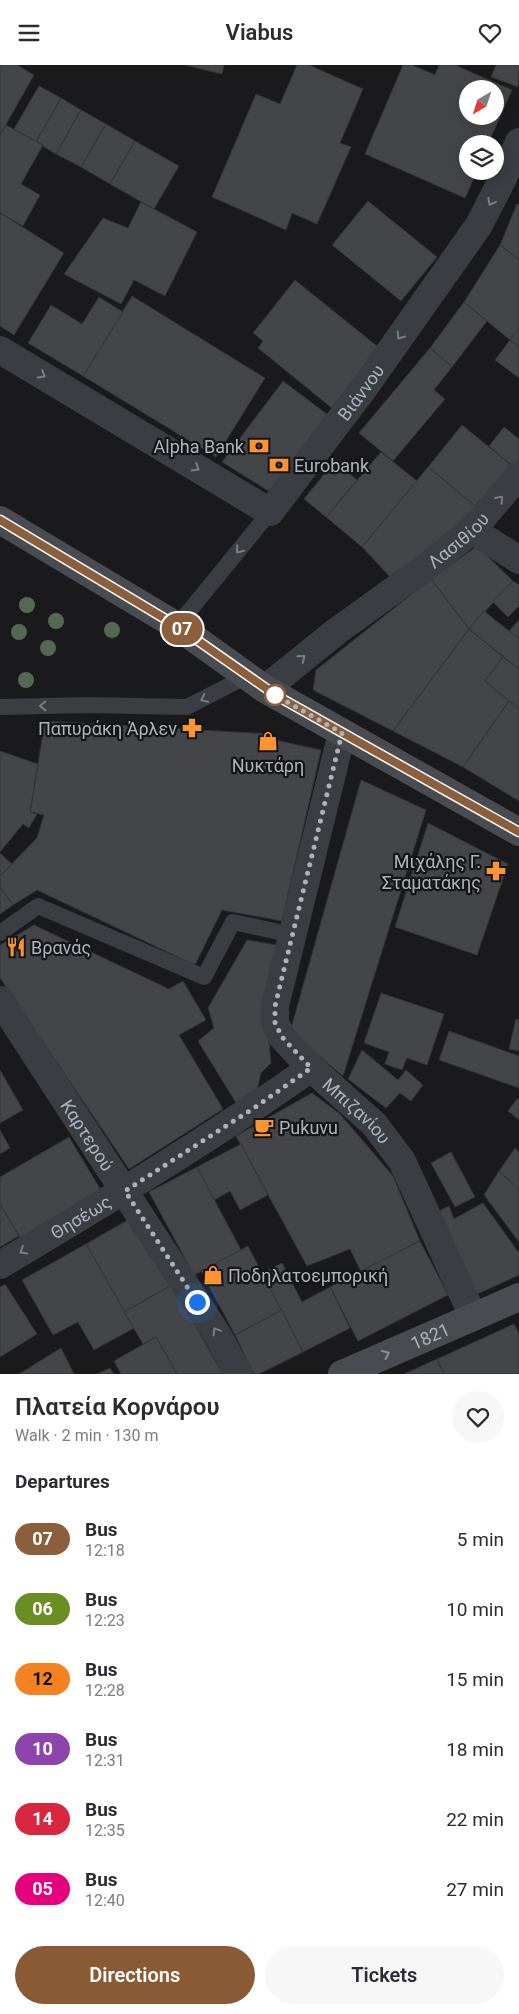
<!DOCTYPE html>
<meta charset="utf-8">
<style>
body{margin:0;font-family:Roboto,sans-serif;background:#f7f7f7;color:#2b2b33;height:100vh;display:flex;flex-direction:column;font-size:19px;white-space:nowrap}
*{box-sizing:border-box;margin:0}
p{font-size:16px;color:#7c7c81}
.icon{flex:none;width:28px;height:28px;fill:none;stroke:currentColor;stroke-width:2;stroke-linecap:round;stroke-linejoin:round}
.map{position:relative;height:1309px;overflow:hidden}
.sheet{display:flex;flex-direction:column;background:#fff;flex:1}
.sheet>*{flex:none}
.badge{padding:0 10px;border-radius:16px;font-size:18px;line-height:32px}
.needle{width:32px;rotate:219deg}
.fabs{position:absolute;left:459px;top:15px;display:grid;gap:10px}
.fabs a{display:grid;place-items:center;width:45px;height:45px;border-radius:50%;background:#fff;box-shadow:0 2px 12px #0003;font-size:25px}
.you{position:absolute;width:25px;height:25px;margin:-12px;border:4px solid #fff;border-radius:50%;background:#1a73e8;box-shadow:0 0 0 8px #1a73e833}
.map>.badge{position:absolute;translate:-50% -50%;box-shadow:0 0 0 2px #fff}
h2{padding:0 15px;font-size:19px;line-height:45px}
.round{display:grid;place-items:center;flex:none;width:52px;height:52px;border-radius:26px;background:#f7f7f7}
.headline{display:flex;align-items:center;justify-content:space-between;height:85px;padding:0 15px}
h1{font-size:24px;font-weight:600;line-height:38px}
.cta{display:flex;gap:10px;margin-top:auto;padding:10px 15px}
.cta a{flex:1;height:58px;border-radius:30px;background:#895a33;color:#fff;font-size:20px;font-weight:600;line-height:58px;text-align:center}
.cta a+a{background:#f7f7f7;color:#2b2b33}
ul{padding:0;list-style:none}
li{display:flex;align-items:center;gap:15px;height:70px;padding:0 15px}
li div{flex:1}
li b{display:block;font-size:19px}
li em{font-style:normal}
li .badge{min-width:55px;font-weight:700;text-align:center}
header{display:flex;justify-content:space-between;align-items:center;height:65px;padding:0 15px;background:#fff;font-size:22px;font-weight:600}
.map>svg:first-child{display:block}
</style>
<header><svg class="icon" aria-label="menu" viewBox="0 0 24 24"><path d="M4 6h16M4 12h16M4 18h16"/></svg>Viabus<svg class="icon" aria-label="heart" viewBox="0 0 24 24"><path d="M12 20l-8-8c-3-5 5-10 8-4 3-6 11-1 8 4z"/></svg></header>
<div class="map">
<svg width="519" height="1309" viewBox="0 0 519 1309">
<rect width="100%" height="100%" fill="#1a1a1c"/>
<g fill="#444549" stroke="#333438" fill-rule="evenodd">
<path d="M0,0H17L34,10L0,70Z"/>
<path d="M185,0H224L222,9Z"/>
<path d="M297,0H309L363,24L340,78L351,82L317,159L292,148L286,165L212,132L256,29L280,39Z"/>
<path d="M403,0H412L435,10L439,0H455L512,25L488,79H468V106H477L465,133L365,89ZM468,24H495V51H468Z"/>
<path d="M496,0H519L518,22L491,12Z"/>
<path d="M39,21L61,33L36,77L14,64Z"/>
<path d="M61,33L81,45L56,89L36,77Z"/>
<path d="M81,45L106,59L81,102L56,89Z"/>
<path d="M106,59L135,76L110,119L81,102Z"/>
<path d="M6,60L43,80L21,119L40,130L23,161L0,148V70Z"/>
<path d="M135,76L179,101L154,144L110,119Z"/>
<path d="M368,136L437,192L401,236L332,180Z"/>
<path d="M141,137L197,167L165,231L134,215L121,239L64,209L103,153L128,163Z"/>
<path d="M517,139L519,140V195L500,180Z"/>
<path d="M0,148L64,188L14,270L0,261Z"/>
<path d="M500,180L519,195V263L510,275L464,237Z"/>
<path d="M295,215L382,285L333,344L258,283L263,276L253,268Z"/>
<path d="M132,231L265,313L216,392L83,311Z"/>
<path d="M99,232L123,247L83,311L28,278L51,240L82,259Z"/>
<path d="M464,237L487,256L452,302L430,283Z"/>
<path d="M519,263V282L510,275Z"/>
<path d="M510,275L519,282V313L495,295Z"/>
<path d="M430,283L452,302L434,325L445,334L393,396L359,368Z"/>
<path d="M283,316L332,353L275,430L222,397Z"/>
<path d="M462,360L515,403L481,446L428,402Z"/>
<path d="M504,362L519,374V399L515,403L489,381Z"/>
<path d="M381,387L417,416L362,482L326,452Z"/>
<path d="M335,396L357,415L326,452L304,434Z"/>
<path d="M428,402L481,446L392,514L362,482Z"/>
<path d="M477,481L513,516L469,564L431,514Z"/>
<path d="M431,514L469,564L393,666L313,625L316,605Z"/>
<path d="M513,516L519,520V541L508,552L493,537Z"/>
<path d="M484,546L519,574V604L469,564Z"/>
<path d="M519,555V574L509,566Z"/>
<path d="M469,564L503,592L485,616L509,636L463,702L393,666Z"/>
<path d="M503,592L519,604V644L485,616Z"/>
<path d="M509,636L519,644V736L463,702Z"/>
<path d="M45,656L271,669V674L321,685L282,856L222,845L195,900L37,825L13,840L0,822V811L37,773L44,750L30,747Z"/>
<path d="M0,686L38,699L30,747L37,749L29,763L23,759L0,787Z"/>
<path d="M361,715L426,745L343,1011L290,967Z"/>
<path d="M428,758L508,799L477,890L395,862Z"/>
<path d="M0,788L12,799L0,811Z"/>
<path d="M0,822L13,840L0,849Z"/>
<path d="M34,860L169,924L183,916L206,955L179,970L223,1044L129,1104L0,913V880Z"/>
<path d="M247,875L283,881L266,944L271,998L261,1008L256,1030L238,1041L198,976L214,963L208,943Z"/>
<path d="M381,928L444,949L427,1000L407,993L402,1005L385,999L389,987L364,978Z"/>
<path d="M516,954L519,955V986L509,984Z"/>
<path d="M449,966L519,991V1023L439,995Z"/>
<path d="M362,985L398,1015L406,1005L423,1020L411,1036L400,1028L386,1043L348,1014Z"/>
<path d="M0,1005L23,1045L0,1058Z"/>
<path d="M312,1028L340,1049L393,1111L420,1176L361,1207L350,1184L307,1201L236,1071Z"/>
<path d="M517,1034H519V1055L508,1046Z"/>
<path d="M0,1065L10,1083L0,1089Z"/>
<path d="M69,1072L102,1127L21,1174L0,1139V1112Z"/>
<path d="M241,1079L268,1130L240,1145L230,1126L214,1135L197,1102Z"/>
<path d="M515,1083L519,1087V1125L499,1106Z"/>
<path d="M451,1087L475,1132L455,1142L431,1098Z"/>
<path d="M197,1102L241,1185L194,1210L149,1127Z"/>
<path d="M499,1106L519,1125V1177L484,1130Z"/>
<path d="M483,1138L519,1188V1210L471,1232L433,1149L449,1141L454,1154Z"/>
<path d="M0,1139L19,1171L0,1182Z"/>
<path d="M133,1152L172,1220L124,1247L86,1179Z"/>
<path d="M420,1176L448,1230L358,1276L330,1222Z"/>
<path d="M86,1179L134,1263L94,1285L78,1257L53,1270L22,1215Z"/>
<path d="M248,1181L282,1245L235,1270L201,1206Z"/>
<path d="M282,1198L302,1237L330,1222L350,1263L303,1287L262,1208Z"/>
<path d="M5,1219L37,1269L0,1292V1222Z"/>
<path d="M172,1220L223,1309H177L156,1272L143,1279L124,1247Z"/>
<path d="M282,1245L303,1287L259,1309H254L235,1270Z"/>
<path d="M514,1259L519,1269V1309H444L437,1294Z"/>
<path d="M156,1272L177,1309H121L114,1296Z"/>
<path d="M61,1283L74,1309H19Z"/>
<path d="M437,1294L444,1309H404Z"/>
<path d="M110,1303L114,1309H97Z"/>
</g>
<g fill="none" stroke-linecap="round" stroke-linejoin="round">
<g stroke="#3a3d41" stroke-width="16">
<path d="M177,561L270,447"/>
<path d="M0,642L89,640L187,642L247,611"/>
<path d="M0,868L38,841L204,912L233,857L293,870"/>
</g>
<g stroke="#3a3d41" stroke-width="28">
<path id="s1" d="M0,285L270,447L364,323L479,160L502,115L519,77"/>
<path d="M472,465L519,495"/>
<path id="s2" d="M265,624L337,566L430,499L472,465L519,410"/>
<path id="s3" d="M342,668L275,941V958L282,972L311,1003L374,1059L402,1096L473,1251"/>
<path id="s4" d="M0,935L217,1269L239,1309"/>
<path id="s5" d="M0,1200C106,1137 210,1074 311,1003"/>
</g>
<g stroke="#484c51" stroke-width="28">
<path d="M0,455L177,561L265,624L519,767"/>
<path id="s6" d="M342,1309L519,1232"/>
</g>
</g>
<g fill="#556854">
<circle cx="27" cy="540" r="8"/>
<circle cx="56" cy="556" r="8"/>
<circle cx="112" cy="565" r="8"/>
<circle cx="19" cy="567" r="8"/>
<circle cx="48" cy="583" r="8"/>
<circle cx="26" cy="615" r="8"/>
</g>
<defs><path id="oneway-chevron" d="M-2-3.5L2.5 0L-2 3.5" fill="none" stroke-width="1.6" stroke-linecap="round" stroke-linejoin="round" transform="scale(1.25)"/></defs>
<g stroke="#787e85">
<use href="#oneway-chevron" transform="translate(491 137) rotate(118)"/>
<use href="#oneway-chevron" transform="translate(400 271) rotate(125)"/>
<use href="#oneway-chevron" transform="translate(42 310) rotate(31)"/>
<use href="#oneway-chevron" transform="translate(196 403) rotate(31)"/>
<use href="#oneway-chevron" transform="translate(500 434) rotate(-49)"/>
<use href="#oneway-chevron" transform="translate(239 485) rotate(129)"/>
<use href="#oneway-chevron" transform="translate(302 593) rotate(-39)"/>
<use href="#oneway-chevron" transform="translate(204 634) rotate(154)"/>
<use href="#oneway-chevron" transform="translate(43 641) rotate(179)"/>
<use href="#oneway-chevron" transform="translate(23 1186) rotate(149)"/>
<use href="#oneway-chevron" transform="translate(216 1266) rotate(-121)"/>
</g>
<use stroke="#889097" href="#oneway-chevron" transform="translate(386 1289) rotate(-24)"/>
<g fill="none" stroke-linecap="round" stroke-linejoin="round">
<defs>
<path id="line" d="M0,455L177,561L277,631L519,767"/>
</defs>
<use href="#line" stroke="#fff" stroke-width="11"/>
<use href="#line" stroke="#8b5e3c" stroke-width="8"/>
<path stroke="#abb4bc" stroke-width="5" stroke-dasharray="0 9" d="M197,1237L125,1126L254,1043L311,1003L282,972L275,958V941L342,668L275,630"/>
</g>
<defs>
<symbol id="bank-bare" viewBox="-9 -9 18 18"><path d="M-6-4H6V4H-6ZM0-2.3a2.3 2.3 0 1 0 0 4.6a2.3 2.3 0 1 0 0-4.6Z" fill="#fc9432" stroke="#151517" stroke-width="2.5" paint-order="stroke"/></symbol>
<symbol id="pharmacy-bare" viewBox="-9 -9 18 18"><path d="M-2-6h4v4h4v4h-4v4h-4v-4h-4v-4h4Z" fill="#fc9432" stroke="#151517" stroke-width="2.5" paint-order="stroke"/></symbol>
<symbol id="shop-bare" viewBox="-9 -9 18 18"><path d="M-5-2.5h2.3a2.7 3.5 0 0 1 5.4 0H5L5.5 6h-11ZM-1.5-2.5h3a1.5 2.3 0 0 0-3 0Z" fill="#fc9432" stroke="#151517" stroke-width="2.5" paint-order="stroke"/></symbol>
<symbol id="restaurant-bare" viewBox="-9 -9 18 18"><path d="M-5-6h1v4h1v-4h1v4h1v-4h1v5L-1.5 .5V6h-2V.5L-5-1ZM5-6V6H3V1.5H1.5Q1.5-4 5-6Z" fill="#fc9432" stroke="#151517" stroke-width="2.5" paint-order="stroke"/></symbol>
<symbol id="cafe-bare" viewBox="-9 -9 18 18"><path d="M-5.5-4.5H6V0H3Q3 3.5 0 3.5H-2.5Q-5.5 3.5-5.5 0ZM3-3.2v2h1.7v-2ZM-6 4.5H4V6H-6Z" fill="#fc9432" stroke="#151517" stroke-width="2.5" paint-order="stroke"/></symbol>
</defs>
<g fill-rule="evenodd">
<use href="#bank-bare" x="245" y="367" width="28" height="28"/>
<use href="#bank-bare" x="265" y="386" width="28" height="28"/>
<use href="#pharmacy-bare" x="178" y="649" width="28" height="28"/>
<use href="#shop-bare" x="254" y="662" width="28" height="28"/>
<use href="#pharmacy-bare" x="482" y="792" width="28" height="28"/>
<use href="#restaurant-bare" x="2" y="868" width="28" height="28"/>
<use href="#cafe-bare" x="250" y="1048" width="28" height="28"/>
<use href="#shop-bare" x="199" y="1196" width="28" height="28"/>
</g>
<circle fill="#fff" stroke="#8b5e3c" stroke-width="2.5" cx="275" cy="630" r="10"/>
<g text-anchor="middle" dominant-baseline="central" stroke-width="4.5" stroke-linejoin="round" paint-order="stroke">
<g font-size="18" fill="#abb4bc" stroke="#151517">
<text stroke="none"><textPath href="#s1" startOffset="465">Βιάννου</textPath></text>
<text stroke="none"><textPath href="#s2" startOffset="244">Λασιθίου</textPath></text>
<text stroke="none"><textPath href="#s3" startOffset="419">Μπιζανίου</textPath></text>
<text stroke="none"><textPath href="#s4" startOffset="161">Καρτερού</textPath></text>
<text stroke="none"><textPath href="#s5" startOffset="94">Θησέως</textPath></text>
<text stroke="none"><textPath href="#s6" startOffset="96">1821</textPath></text>
</g>
<g font-size="18" fill="#abb4bc" stroke="#151517" text-anchor="start">
<text x="244" y="381" text-anchor="end">Alpha Bank</text>
<text x="294" y="400">Eurobank</text>
<text x="177" y="663" text-anchor="end">Παπυράκη Άρλεν</text>
<text x="268" y="700" text-anchor="middle">Νυκτάρη</text>
<text x="481" y="796" text-anchor="end">Μιχάλης Γ.<tspan x="481" dy="21">Σταματάκης</tspan></text>
<text x="31" y="882">Βρανάς</text>
<text x="279" y="1062">Pukuvu</text>
<text x="228" y="1210">Ποδηλατοεμπορική</text>
</g>
</g>
</svg>
<div class="fabs">
<a><svg class="needle" viewBox="-14 -14 28 28"><path d="M0-13l5 13h-10z" fill="#e53935"/><path d="M0 13l5-13h-10z" fill="#7c7c81"/></svg></a>
<a><svg class="icon" aria-label="layers" viewBox="0 0 24 24"><path d="M12 4l9 5-9 5-9-5zM3 14l9 5 9-5"/></svg></a>
</div>
<div class="you" style="left:197px;top:1237px"></div>
<b class="badge" style="left:182px;top:564px;background:#8b5e3c;color:#fff">07</b>
</div>
<section class="sheet">
<div class="headline"><div><h1>Πλατεία Κορνάρου</h1><p>Walk · 2 min · 130 m</p></div><a class="round"><svg class="icon" aria-label="heart" viewBox="0 0 24 24"><path d="M12 20l-8-8c-3-5 5-10 8-4 3-6 11-1 8 4z"/></svg></a></div>
<h2>Departures</h2>
<ul>
<li><span class="badge" style="background:#8b5e3c;color:#fff">07</span><div><b>Bus</b><p>12:18</p></div><em>5 min</em></li>
<li><span class="badge" style="background:#6b8e23;color:#fff">06</span><div><b>Bus</b><p>12:23</p></div><em>10 min</em></li>
<li><span class="badge" style="background:#f58220;color:#111">12</span><div><b>Bus</b><p>12:28</p></div><em>15 min</em></li>
<li><span class="badge" style="background:#8e44ad;color:#fff">10</span><div><b>Bus</b><p>12:31</p></div><em>18 min</em></li>
<li><span class="badge" style="background:#d7263d;color:#fff">14</span><div><b>Bus</b><p>12:35</p></div><em>22 min</em></li>
<li><span class="badge" style="background:#e6007e;color:#fff">05</span><div><b>Bus</b><p>12:40</p></div><em>27 min</em></li>
</ul>
<div class="cta"><a>Directions</a><a>Tickets</a></div>
</section>
